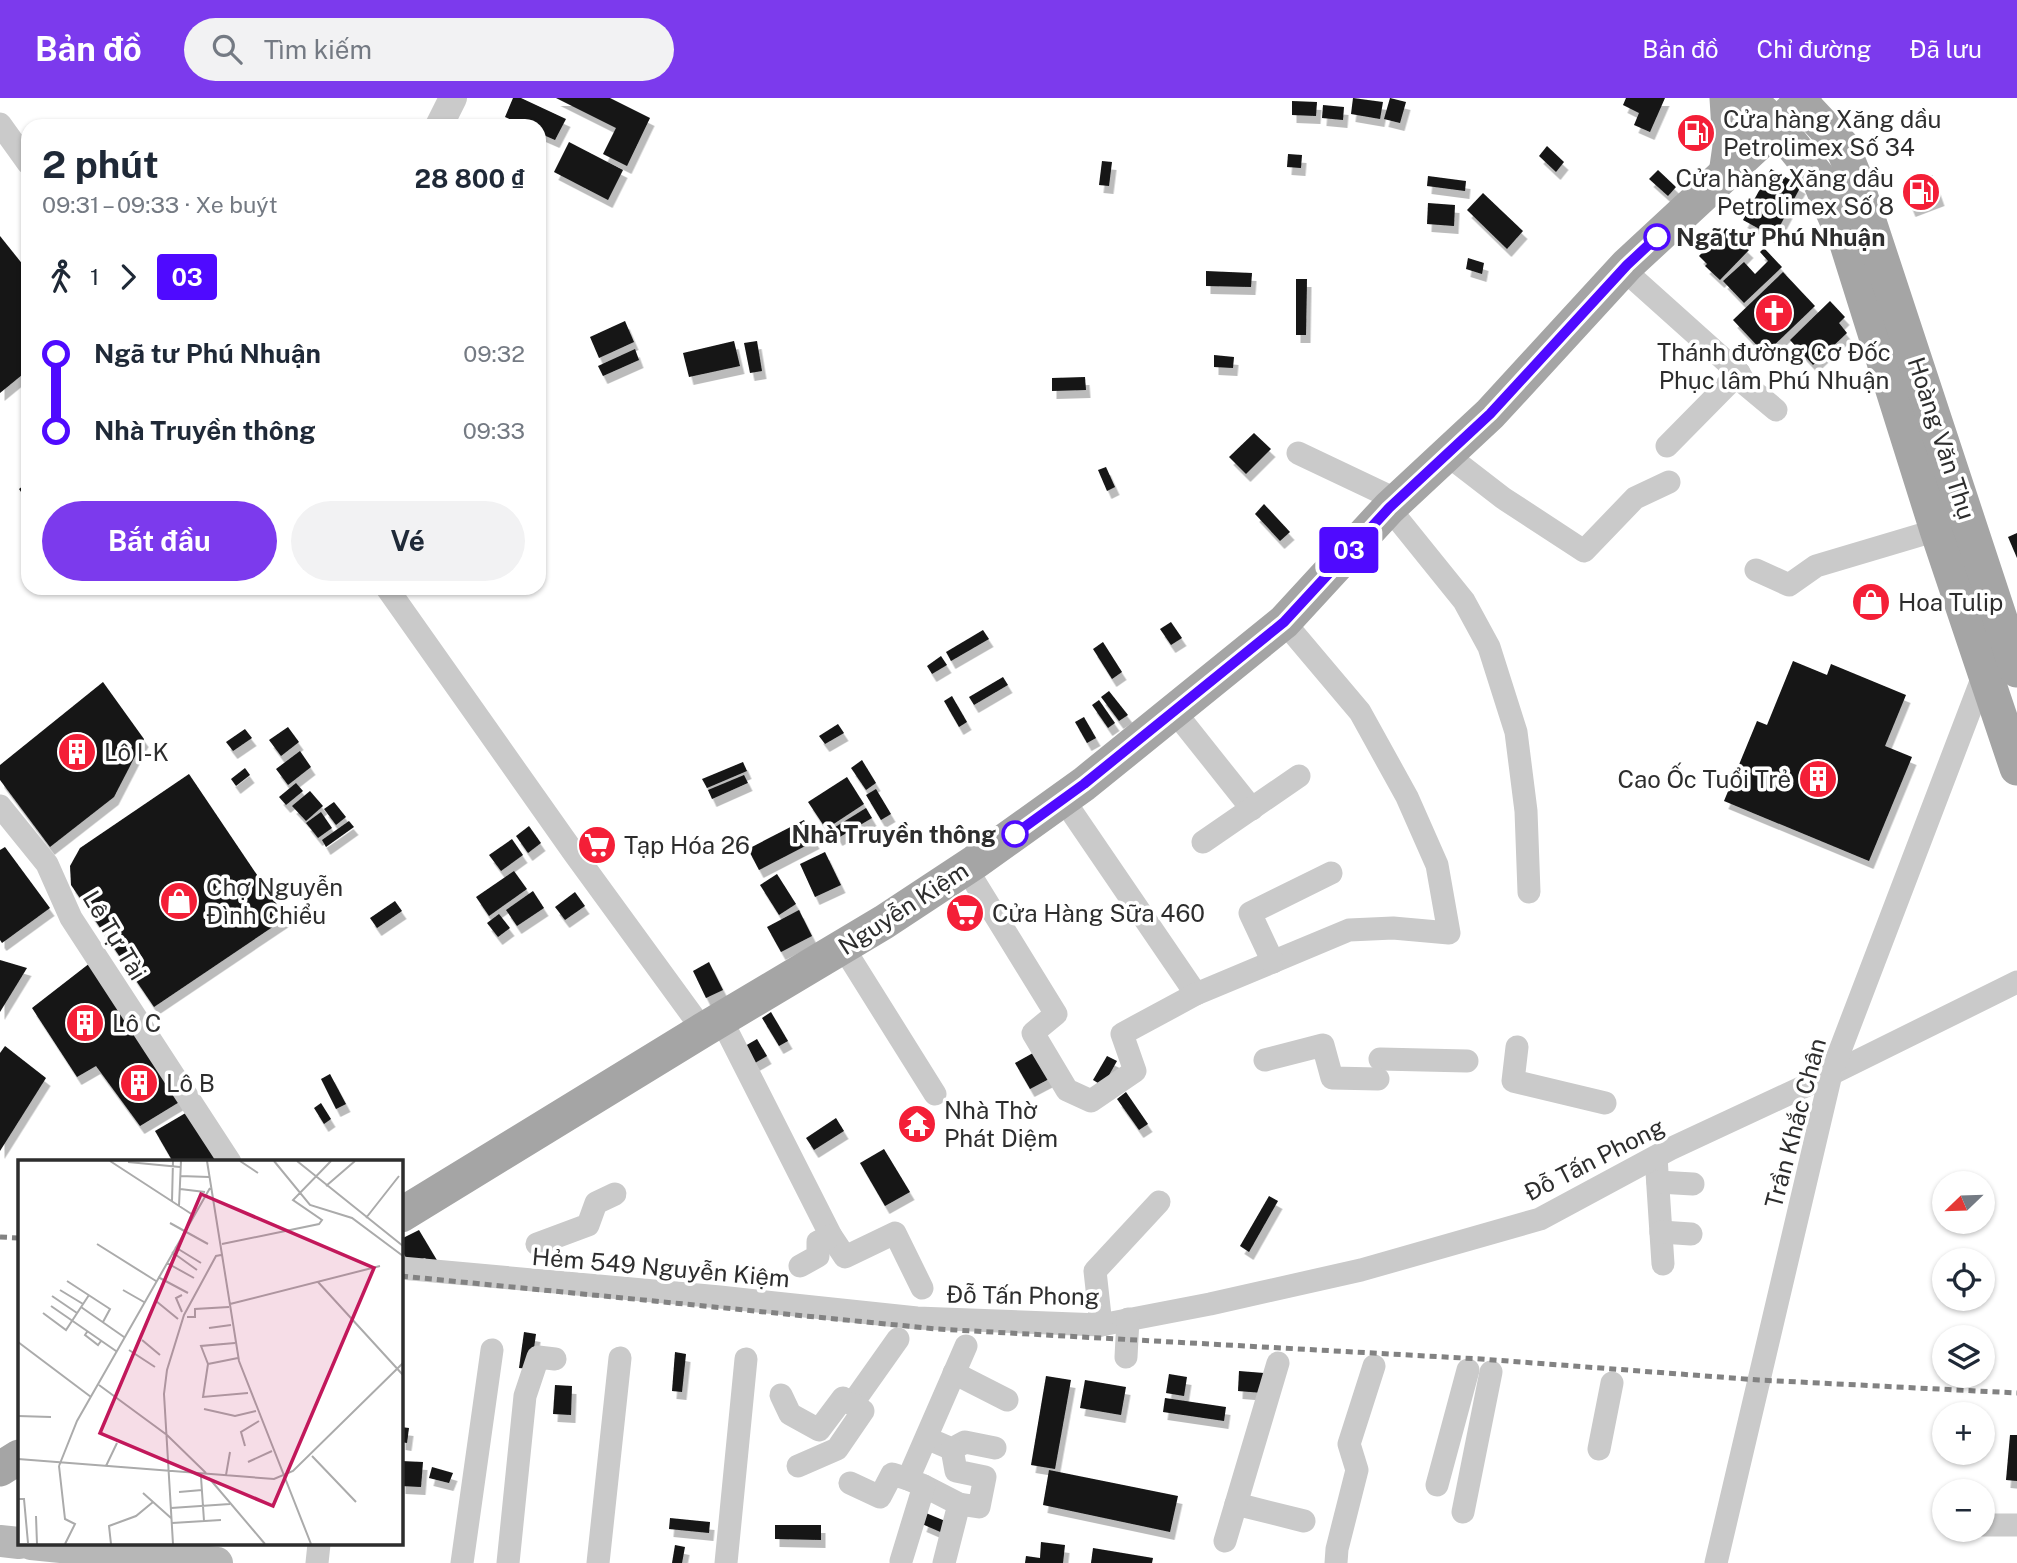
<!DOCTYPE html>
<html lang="vi">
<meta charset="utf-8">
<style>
body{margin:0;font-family:"Public Sans",sans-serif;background:#f2f2f3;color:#1f2937;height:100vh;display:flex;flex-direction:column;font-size:26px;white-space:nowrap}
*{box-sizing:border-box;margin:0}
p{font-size:23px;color:#747a83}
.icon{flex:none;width:38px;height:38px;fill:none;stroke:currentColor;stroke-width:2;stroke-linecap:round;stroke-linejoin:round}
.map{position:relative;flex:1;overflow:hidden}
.sheet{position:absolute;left:21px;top:21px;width:525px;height:476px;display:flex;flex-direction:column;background:#fff;border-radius:21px;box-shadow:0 2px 5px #0004}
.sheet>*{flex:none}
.badge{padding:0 14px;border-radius:5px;font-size:24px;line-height:46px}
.needle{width:46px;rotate:247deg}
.tools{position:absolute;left:1932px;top:1073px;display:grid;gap:14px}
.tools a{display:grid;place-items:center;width:63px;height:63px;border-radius:50%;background:#fff;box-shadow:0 2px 5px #0004;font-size:35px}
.map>.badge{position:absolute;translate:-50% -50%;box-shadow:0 0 0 4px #fff}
.legs{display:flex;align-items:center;gap:10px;height:77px;padding:0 21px;font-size:23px}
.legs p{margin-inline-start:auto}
.overview{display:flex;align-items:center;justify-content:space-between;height:119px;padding:0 21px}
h1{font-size:38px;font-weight:700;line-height:52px}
.button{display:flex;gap:14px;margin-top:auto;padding:14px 21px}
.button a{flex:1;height:80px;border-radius:42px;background:#7c3aed;color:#fff;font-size:28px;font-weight:700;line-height:80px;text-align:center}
.button a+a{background:#f2f2f3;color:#1f2937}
ul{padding:0 21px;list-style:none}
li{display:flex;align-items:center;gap:24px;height:77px;font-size:26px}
li i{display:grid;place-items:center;width:10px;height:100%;margin:0 9px;background:currentColor}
li i::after{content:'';width:18px;height:18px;margin:-9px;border:5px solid;border-radius:50%;background:#fff}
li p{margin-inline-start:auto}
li:first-child i{background:linear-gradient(#0000 50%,currentColor 0)}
li:last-child i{background:linear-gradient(currentColor 50%,#0000 0)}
header{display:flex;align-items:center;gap:42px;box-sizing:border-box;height:98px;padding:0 35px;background:#7c3aed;color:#fff}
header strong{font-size:33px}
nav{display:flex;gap:38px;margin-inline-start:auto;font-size:24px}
.search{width:490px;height:63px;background:#f2f2f3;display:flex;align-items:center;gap:18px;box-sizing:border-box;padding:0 24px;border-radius:38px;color:#747a83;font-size:26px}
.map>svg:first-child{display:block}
</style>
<header>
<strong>Bản đồ</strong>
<div class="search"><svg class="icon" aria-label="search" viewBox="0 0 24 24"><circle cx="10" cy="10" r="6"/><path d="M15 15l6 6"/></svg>Tìm kiếm</div>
<nav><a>Bản đồ</a><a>Chỉ đường</a><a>Đã lưu</a></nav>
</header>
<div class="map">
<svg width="2017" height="1465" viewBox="0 0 2017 1465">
<defs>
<filter id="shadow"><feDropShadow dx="4.5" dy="8" stdDeviation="0" flood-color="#0004"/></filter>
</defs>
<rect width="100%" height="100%" fill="#fff"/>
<g fill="#141414" filter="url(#shadow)">
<path d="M513,0H521L566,21L555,42L539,35V28H524L505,19Z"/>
<path d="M556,0H610L650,20L627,68L603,56L616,30Z"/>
<path d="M1353,0L1383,4L1380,21L1351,16Z"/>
<path d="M1390,0L1406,4L1400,25L1384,21Z"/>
<path d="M1626,0H1665L1650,34L1634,27L1639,15L1623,7Z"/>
<path d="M1292,3L1317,4L1316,18L1292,17Z"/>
<path d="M1323,7L1344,9L1343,22L1322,20Z"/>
<path d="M569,44L623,72L608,102L554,74Z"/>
<path d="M1547,48L1564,64L1556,74L1539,58Z"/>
<path d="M1288,56L1302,57L1301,70L1287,69Z"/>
<path d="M1102,63L1112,64L1109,88L1099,87Z"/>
<path d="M1771,71L1801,88L1774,139L1743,122Z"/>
<path d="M1658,72L1676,89L1668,98L1649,81Z"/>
<path d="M1932,77L1940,100L1911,111L1902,88Z"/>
<path d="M1428,78L1466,83L1465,93L1427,88Z"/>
<path d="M1483,95L1523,133L1507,151L1467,112Z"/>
<path d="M1428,105L1455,107L1454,128L1427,126Z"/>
<path d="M1726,130L1749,152L1720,182L1705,168L1707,166L1699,158Z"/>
<path d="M0,138L28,173V272L0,295Z"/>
<path d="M1764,150L1782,169L1744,205L1723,183L1744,164L1755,176L1768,163L1760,154Z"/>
<path d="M1468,160L1484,165L1482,176L1466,171Z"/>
<path d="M1206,173L1252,175L1251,189L1206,188Z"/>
<path d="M1783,174L1815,208L1765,256L1733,222Z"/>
<path d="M1296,181H1307L1306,237H1296Z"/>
<path d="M1830,203L1845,219L1839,225L1847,235L1813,267L1790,242Z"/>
<path d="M625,223L634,244L599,260L590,239Z"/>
<path d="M734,243L740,268L689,279L683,255Z"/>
<path d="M757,243L762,273L750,275L744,245Z"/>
<path d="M635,251L639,262L603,278L598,268Z"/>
<path d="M1214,257L1234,259L1233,270L1214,269Z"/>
<path d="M1085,279L1086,292L1052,293V280Z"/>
<path d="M1254,335L1271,351L1246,376L1229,359Z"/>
<path d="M1106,369L1115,389L1107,393L1098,372Z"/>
<path d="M28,384V404L19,391Z"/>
<path d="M1264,406L1290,434L1280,443L1255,416Z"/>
<path d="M2017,435V460L2008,439Z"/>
<path d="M1171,524L1182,540L1171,547L1160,531Z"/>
<path d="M983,532L989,541L951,563L946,554Z"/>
<path d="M1103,544L1122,574L1112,581L1093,551Z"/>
<path d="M941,558L947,567L932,576L927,568Z"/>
<path d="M1793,563L1827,577L1831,566L1906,597L1885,648L1912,659L1869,763L1724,703L1757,623L1767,627Z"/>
<path d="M1003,579L1008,587L974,607L969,599Z"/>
<path d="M103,584L144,641L114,699L50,749L0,682V667Z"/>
<path d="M1109,593L1128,617L1119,623L1101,599Z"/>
<path d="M952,598L967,624L959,629L944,603Z"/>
<path d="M1099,602L1115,625L1108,630L1092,607Z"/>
<path d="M1084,619L1096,640L1087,645L1075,624Z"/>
<path d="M838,626L844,635L825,646L819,638Z"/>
<path d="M288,629L299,644L281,658L269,642Z"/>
<path d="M245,631L252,640L233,653L226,644Z"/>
<path d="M300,653L311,669L288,687L276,671Z"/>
<path d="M862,662L876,685L866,692L851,670Z"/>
<path d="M743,664L747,673L707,690L702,681Z"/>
<path d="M245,670L250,677L236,688L231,681Z"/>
<path d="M189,676L286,820L154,909L71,787L70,768L80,750Z"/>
<path d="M744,677L748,685L712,701L708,692Z"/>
<path d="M847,679L864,706L826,731L808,704Z"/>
<path d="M296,685L303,693L286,707L279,699Z"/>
<path d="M876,691L891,716L881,722L866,697Z"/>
<path d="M310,693L323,708L306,723L292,708Z"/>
<path d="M334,704L346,719L336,727L324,711Z"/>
<path d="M866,710L872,720L838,740L832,731Z"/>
<path d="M321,714L332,730L318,740L306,725Z"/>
<path d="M804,722L815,743L759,772L748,751Z"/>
<path d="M349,723L354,729L326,749L322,742Z"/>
<path d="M529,728L541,745L528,755L516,738Z"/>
<path d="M512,741L523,757L501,773L489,757Z"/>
<path d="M5,749L50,810L2,845L0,842V752Z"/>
<path d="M825,754L841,787L815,799L800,766Z"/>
<path d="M514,773L527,791L489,818L476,799Z"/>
<path d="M777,776L796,806L779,817L760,787Z"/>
<path d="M533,793L544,810L517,828L506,812Z"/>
<path d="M575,794L585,808L565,822L555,809Z"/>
<path d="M395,803L402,813L377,830L370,820Z"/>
<path d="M799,812L812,838L781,854L767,829Z"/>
<path d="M499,816L510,830L498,839L487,825Z"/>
<path d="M0,862L27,870L0,914Z"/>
<path d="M709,864L723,892L706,900L693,873Z"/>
<path d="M90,865L181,1003L140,1028L96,968L77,979L32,910Z"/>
<path d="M771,914L788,943L779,948L762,920Z"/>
<path d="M757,941L767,958L755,965L745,948Z"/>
<path d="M5,948L46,980L0,1053V955Z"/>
<path d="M1033,955L1049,981L1030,991L1015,965Z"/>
<path d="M1107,958L1117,963L1103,988L1093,982Z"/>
<path d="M330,976L346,1006L336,1011L321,981Z"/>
<path d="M1126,994L1148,1026L1139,1032L1117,1001Z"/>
<path d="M321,1005L331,1021L324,1026L314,1010Z"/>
<path d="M189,1013L218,1064H173L155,1033Z"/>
<path d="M836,1020L844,1033L814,1052L806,1040Z"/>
<path d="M884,1051L910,1094L885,1108L860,1065Z"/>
<path d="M1269,1098L1278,1103L1249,1154L1240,1148Z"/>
<path d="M419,1132L438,1164L429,1165L425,1160L409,1165L401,1151V1141Z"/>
<path d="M524,1234L536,1236L531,1271L519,1270Z"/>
<path d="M675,1254L686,1256L682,1294L672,1293Z"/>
<path d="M1239,1273L1264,1275L1263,1295L1238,1293Z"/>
<path d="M1169,1276L1187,1279L1184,1298L1166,1295Z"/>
<path d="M1046,1278L1071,1282L1055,1371L1031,1367Z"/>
<path d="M1085,1282L1126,1289L1121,1317L1080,1310Z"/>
<path d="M555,1287L572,1288L571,1317L553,1316Z"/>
<path d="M1165,1300L1226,1309L1224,1323L1163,1314Z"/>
<path d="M401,1329L409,1330L407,1345L401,1344Z"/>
<path d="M2010,1337H2017V1383L2006,1382Z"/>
<path d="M401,1363L423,1364L421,1389L401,1388Z"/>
<path d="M432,1369L453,1375L449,1385L429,1380Z"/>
<path d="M1049,1372L1178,1398L1170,1434L1043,1407Z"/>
<path d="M926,1415L950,1425L945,1436L922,1426Z"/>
<path d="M670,1420L710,1424L709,1435L669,1431Z"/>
<path d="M775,1427H821V1442L775,1441Z"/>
<path d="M1041,1444L1065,1447L1063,1465H1025L1026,1458L1040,1460Z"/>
<path d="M675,1447L685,1449L682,1465H672Z"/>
<path d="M1093,1450L1153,1460L1152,1465H1091Z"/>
</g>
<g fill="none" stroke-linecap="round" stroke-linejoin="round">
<g stroke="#cacaca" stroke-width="23">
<path d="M0,26L28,65"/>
<path d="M1623,171L1739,275L1746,287L1776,312"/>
<path d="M1667,348L1739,275"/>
<path d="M1298,355L1397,402"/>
<path d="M1446,356L1503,400L1584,453L1635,400L1669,384"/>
<path d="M1389,410L1464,503L1489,549L1516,634L1526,713L1529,794"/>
<path d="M1756,472L1789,487L1816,468L1937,432"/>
<path d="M387,490L574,755L703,932"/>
<path d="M1174,613L1252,711"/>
<path d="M1063,701L1196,896"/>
<path d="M0,708L47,766L71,820L230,1064"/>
<path d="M1203,744L1299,678"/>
<path d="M966,770L1056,916L1033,935L1067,992L1091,1003L1135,973L1122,936L1196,896L1349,832L1393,830L1449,835L1437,767L1407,699L1360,614L1284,524"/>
<path d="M843,849L935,996"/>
<path d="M1273,864L1250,815L1331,775"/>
<path d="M721,921L831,1138L845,1159L895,1135L922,1190"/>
<path d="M1517,949L1513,983L1605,1005"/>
<path d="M1380,961L1467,963"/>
<path d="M1265,962L1323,947L1332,980L1378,981"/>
<path d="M1656,1059L1663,1166"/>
<path d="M1658,1084L1693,1086"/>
<path d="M1661,1134L1691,1136"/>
<path d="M537,1146L588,1127L596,1105L615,1096"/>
<path d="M800,1168L818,1158V1144L831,1138"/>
<path d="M401,1170L720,1199L917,1220L1101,1227L1210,1206L1361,1172L1540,1121L1670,1051L1831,976L2017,884"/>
<path d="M1101,1227L1095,1173L1159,1104"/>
<path d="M1126,1259L1128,1221"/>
<path d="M954,1275L1007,1302"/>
<path d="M781,1297L790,1316L819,1332L843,1300L852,1306L898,1241"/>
<path d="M938,1345L952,1351L965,1344L995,1350"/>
<path d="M952,1351L956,1373L985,1379L979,1409L959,1406"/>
<path d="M1599,1351L1612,1285"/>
<path d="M798,1368L837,1351L863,1313L852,1306"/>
<path d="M850,1385L880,1399L892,1376L908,1381"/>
<path d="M1437,1387L1468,1272"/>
<path d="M924,1388L959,1406L944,1465"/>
<path d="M1236,1406L1304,1423"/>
<path d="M1463,1414L1491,1274"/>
<path d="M1983,1427H2017"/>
<path d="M1225,1443L1278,1265"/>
<path d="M901,1463L924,1388L908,1381L966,1248"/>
<path d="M317,1465L319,1446"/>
<path d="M462,1465L492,1252"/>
<path d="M508,1465L525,1298L538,1259L555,1261"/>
<path d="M598,1465L620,1260"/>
<path d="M726,1465L746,1261"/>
<path d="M1336,1465L1337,1451L1357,1372L1349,1346L1374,1268"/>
<path d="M1716,1465L1831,976L1985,573"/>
</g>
<path stroke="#cacaca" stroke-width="28" d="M439,28L453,0"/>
<g stroke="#b7b7b7" stroke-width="32">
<path d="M0,1443L19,1445"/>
<path d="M31,1446L217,1465"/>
</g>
<g stroke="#a5a5a5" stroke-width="35">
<path d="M1748,0L1777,28L1818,79L1847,146L1937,432L2017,670"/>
<path d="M1797,0L1842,48L1853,75L2017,572"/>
<path d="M1726,76L1730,48L1727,0"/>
<path d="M401,1117L703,932L884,824L975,764L1084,686L1284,524L1389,410L1490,316L1627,167L1777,28L1804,0"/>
<path d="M0,1371L19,1359"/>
</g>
<g stroke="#828282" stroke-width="5" stroke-dasharray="7 5" stroke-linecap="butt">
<path d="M0,1139L19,1140"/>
<path d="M401,1178L937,1231L1481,1261L1759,1282L2017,1295"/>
</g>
</g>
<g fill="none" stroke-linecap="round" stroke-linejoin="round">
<defs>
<path id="line-1" d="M1015,736L1084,686L1284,524L1389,410L1490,316L1627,167L1657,139"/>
</defs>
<use href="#line-1" stroke="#fff" stroke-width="16"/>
<use href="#line-1" stroke="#4f0aff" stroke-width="10"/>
</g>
<defs>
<symbol id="fuel-disc" viewBox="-11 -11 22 22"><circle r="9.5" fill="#f41f37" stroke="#fff"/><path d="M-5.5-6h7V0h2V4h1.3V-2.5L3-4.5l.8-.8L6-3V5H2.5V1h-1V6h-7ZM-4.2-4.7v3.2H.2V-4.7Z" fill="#fff"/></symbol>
<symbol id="church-disc" viewBox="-11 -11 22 22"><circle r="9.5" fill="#f41f37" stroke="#fff"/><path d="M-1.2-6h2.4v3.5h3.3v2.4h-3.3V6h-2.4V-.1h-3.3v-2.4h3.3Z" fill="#fff"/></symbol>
<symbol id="shop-disc" viewBox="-11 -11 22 22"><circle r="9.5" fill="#f41f37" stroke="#fff"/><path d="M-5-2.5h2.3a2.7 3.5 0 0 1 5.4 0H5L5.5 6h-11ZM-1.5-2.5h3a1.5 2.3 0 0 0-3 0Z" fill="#fff"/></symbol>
<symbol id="building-disc" viewBox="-11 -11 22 22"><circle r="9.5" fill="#f41f37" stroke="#fff"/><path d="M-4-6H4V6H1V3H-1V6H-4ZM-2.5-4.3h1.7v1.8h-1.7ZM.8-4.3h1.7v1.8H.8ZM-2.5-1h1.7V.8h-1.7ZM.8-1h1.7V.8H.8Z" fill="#fff"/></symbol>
<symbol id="supermarket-disc" viewBox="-11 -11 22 22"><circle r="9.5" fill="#f41f37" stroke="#fff"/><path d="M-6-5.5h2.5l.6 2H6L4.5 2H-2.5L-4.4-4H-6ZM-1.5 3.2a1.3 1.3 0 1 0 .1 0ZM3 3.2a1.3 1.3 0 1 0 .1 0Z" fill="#fff"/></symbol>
<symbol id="temple-disc" viewBox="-11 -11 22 22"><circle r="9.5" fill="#f41f37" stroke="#fff"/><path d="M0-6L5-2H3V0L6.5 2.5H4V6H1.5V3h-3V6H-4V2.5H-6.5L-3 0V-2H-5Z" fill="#fff"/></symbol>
</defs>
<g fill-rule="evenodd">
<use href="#fuel-disc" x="1674" y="13" width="44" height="44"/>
<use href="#fuel-disc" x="1899" y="72" width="44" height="44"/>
<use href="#church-disc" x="1752" y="193" width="44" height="44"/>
<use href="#shop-disc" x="1849" y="482" width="44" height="44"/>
<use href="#building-disc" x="55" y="632" width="44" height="44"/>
<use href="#building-disc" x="1796" y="659" width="44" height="44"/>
<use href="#supermarket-disc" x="575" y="725" width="44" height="44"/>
<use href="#shop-disc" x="157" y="781" width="44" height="44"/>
<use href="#supermarket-disc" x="943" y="793" width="44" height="44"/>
<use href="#building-disc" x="63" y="903" width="44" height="44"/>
<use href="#building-disc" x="117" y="963" width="44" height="44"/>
<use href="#temple-disc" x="895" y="1004" width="44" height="44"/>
</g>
<g fill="#fff" stroke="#4f0aff" stroke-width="3.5">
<circle cx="1657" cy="139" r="12"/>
<circle cx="1015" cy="736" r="12"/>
</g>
<g text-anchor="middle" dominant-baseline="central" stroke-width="7" stroke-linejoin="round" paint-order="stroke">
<g font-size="24" fill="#2d2d2d" stroke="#fff" text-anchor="start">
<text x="1723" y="21">Cửa hàng Xăng dầu<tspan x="1723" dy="28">Petrolimex Số 34</tspan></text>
<text x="1894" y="80" text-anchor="end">Cửa hàng Xăng dầu<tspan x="1894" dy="28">Petrolimex Số 8</tspan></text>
<text x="1774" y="254" text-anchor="middle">Thánh đường Cơ Đốc<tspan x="1774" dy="28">Phục lâm Phú Nhuận</tspan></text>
<text x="1898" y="504">Hoa Tulip</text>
<text x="104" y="654">Lô I-K</text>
<text x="1791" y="681" text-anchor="end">Cao Ốc Tuổi Trẻ</text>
<text x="624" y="747">Tạp Hóa 26</text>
<text x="206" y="789">Chợ Nguyễn<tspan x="206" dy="28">Đình Chiểu</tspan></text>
<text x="992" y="815">Cửa Hàng Sữa 460</text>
<text x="112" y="925">Lô C</text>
<text x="166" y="985">Lô B</text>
<text x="944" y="1012">Nhà Thờ<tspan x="944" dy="28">Phát Diệm</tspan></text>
</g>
<g font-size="24" font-weight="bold" fill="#2d2d2d" stroke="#fff" text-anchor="start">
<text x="1676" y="139">Ngã tư Phú Nhuận</text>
<text x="996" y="736" text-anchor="end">Nhà Truyền thông</text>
</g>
<g font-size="24" fill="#2d2d2d" stroke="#fff">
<text transform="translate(1942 340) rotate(72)">Hoàng Văn Thụ</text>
<text transform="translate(903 810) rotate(-33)">Nguyễn Kiệm</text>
<text transform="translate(115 837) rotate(59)">Lê Tự Tài</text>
<text transform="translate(1795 1025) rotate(-75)">Trần Khắc Chân</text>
<text transform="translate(1594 1061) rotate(-27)">Đỗ Tấn Phong</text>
<text transform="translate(661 1169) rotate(5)">Hẻm 549 Nguyễn Kiệm</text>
<text transform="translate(1023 1197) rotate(1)">Đỗ Tấn Phong</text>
</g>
</g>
<g transform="translate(18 1062)">
<rect width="385" height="385" fill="#fff"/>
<path fill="none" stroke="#ababab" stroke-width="2" d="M92,1L175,55M189,1L221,201L293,384M222,1L240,13M256,1L292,45L334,58L385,96M279,1L385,86M110,2L162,7M162,16L191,17M308,26L337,1M162,29L187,32M154,41L155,1M161,46L163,1M348,58L381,16M152,63L190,84M79,84L138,121M204,84L301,64L304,60L275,40L313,1M157,87L183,103M154,92L179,110M149,103L176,118M140,117L170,133M49,121L92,149L85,162M300,122L385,215M42,130L65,144M105,130L126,142M164,135L158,138L164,152M34,136L59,153M138,141L160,159M212,144L362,106M33,146L98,191M63,147L106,177M25,153L48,170L71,135M169,157H177V149L211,147M191,168L213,165M69,172L67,175L80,185L83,181M124,180L142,195M0,182L73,237M217,183L183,186L190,204L185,237L230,233M111,190L137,207M190,204L220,198M81,225L149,275L188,313M186,249L217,256L238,251M0,256L33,257M227,286L223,272L241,261M294,296L338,342M0,299L256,319L275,311L385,203M230,302L254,291M41,306L47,359L57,364L47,384M41,306L59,261L192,28M88,306L99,283M208,315L212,292M183,317L186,361M191,318L247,384M161,332L184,330M125,333L153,358M0,339H6L10,383M153,348L212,344M18,356L19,384M154,363L203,360M93,384L91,366L118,356L135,342M155,384L146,234L149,210L166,155L198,96L203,95"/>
<path fill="#c2185b" fill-opacity="0.15" stroke="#c2185b" stroke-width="3.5" d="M183,34L356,108L255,346L82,273Z"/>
<rect width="385" height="385" fill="none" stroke="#2d2d2d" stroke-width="3.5"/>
</g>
</svg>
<div class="tools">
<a><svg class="needle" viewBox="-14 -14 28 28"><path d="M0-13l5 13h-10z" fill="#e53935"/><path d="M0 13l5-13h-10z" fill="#747a83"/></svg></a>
<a><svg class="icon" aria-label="locate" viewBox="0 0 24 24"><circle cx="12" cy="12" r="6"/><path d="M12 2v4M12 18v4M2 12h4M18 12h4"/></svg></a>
<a><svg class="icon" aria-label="layers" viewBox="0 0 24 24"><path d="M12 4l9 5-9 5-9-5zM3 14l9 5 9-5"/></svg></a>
<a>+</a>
<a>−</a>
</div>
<b class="badge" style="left:1349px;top:452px;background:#4f0aff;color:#fff">03</b>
<section class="sheet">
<div class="overview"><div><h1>2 phút</h1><p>09:31 – 09:33 · Xe buýt</p></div><b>28 800 ₫</b></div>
<div class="legs"><svg class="icon" aria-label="walk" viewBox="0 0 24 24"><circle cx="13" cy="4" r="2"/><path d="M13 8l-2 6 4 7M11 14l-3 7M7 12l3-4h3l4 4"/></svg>1<svg class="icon" aria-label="forward" viewBox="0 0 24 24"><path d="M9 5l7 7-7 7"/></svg><b class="badge" style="background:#4f0aff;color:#fff">03</b></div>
<ul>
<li><i style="color:#4f0aff"></i><b>Ngã tư Phú Nhuận</b><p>09:32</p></li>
<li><i style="color:#4f0aff"></i><b>Nhà Truyền thông</b><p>09:33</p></li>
</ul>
<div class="button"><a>Bắt đầu</a><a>Vé</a></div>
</section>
</div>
